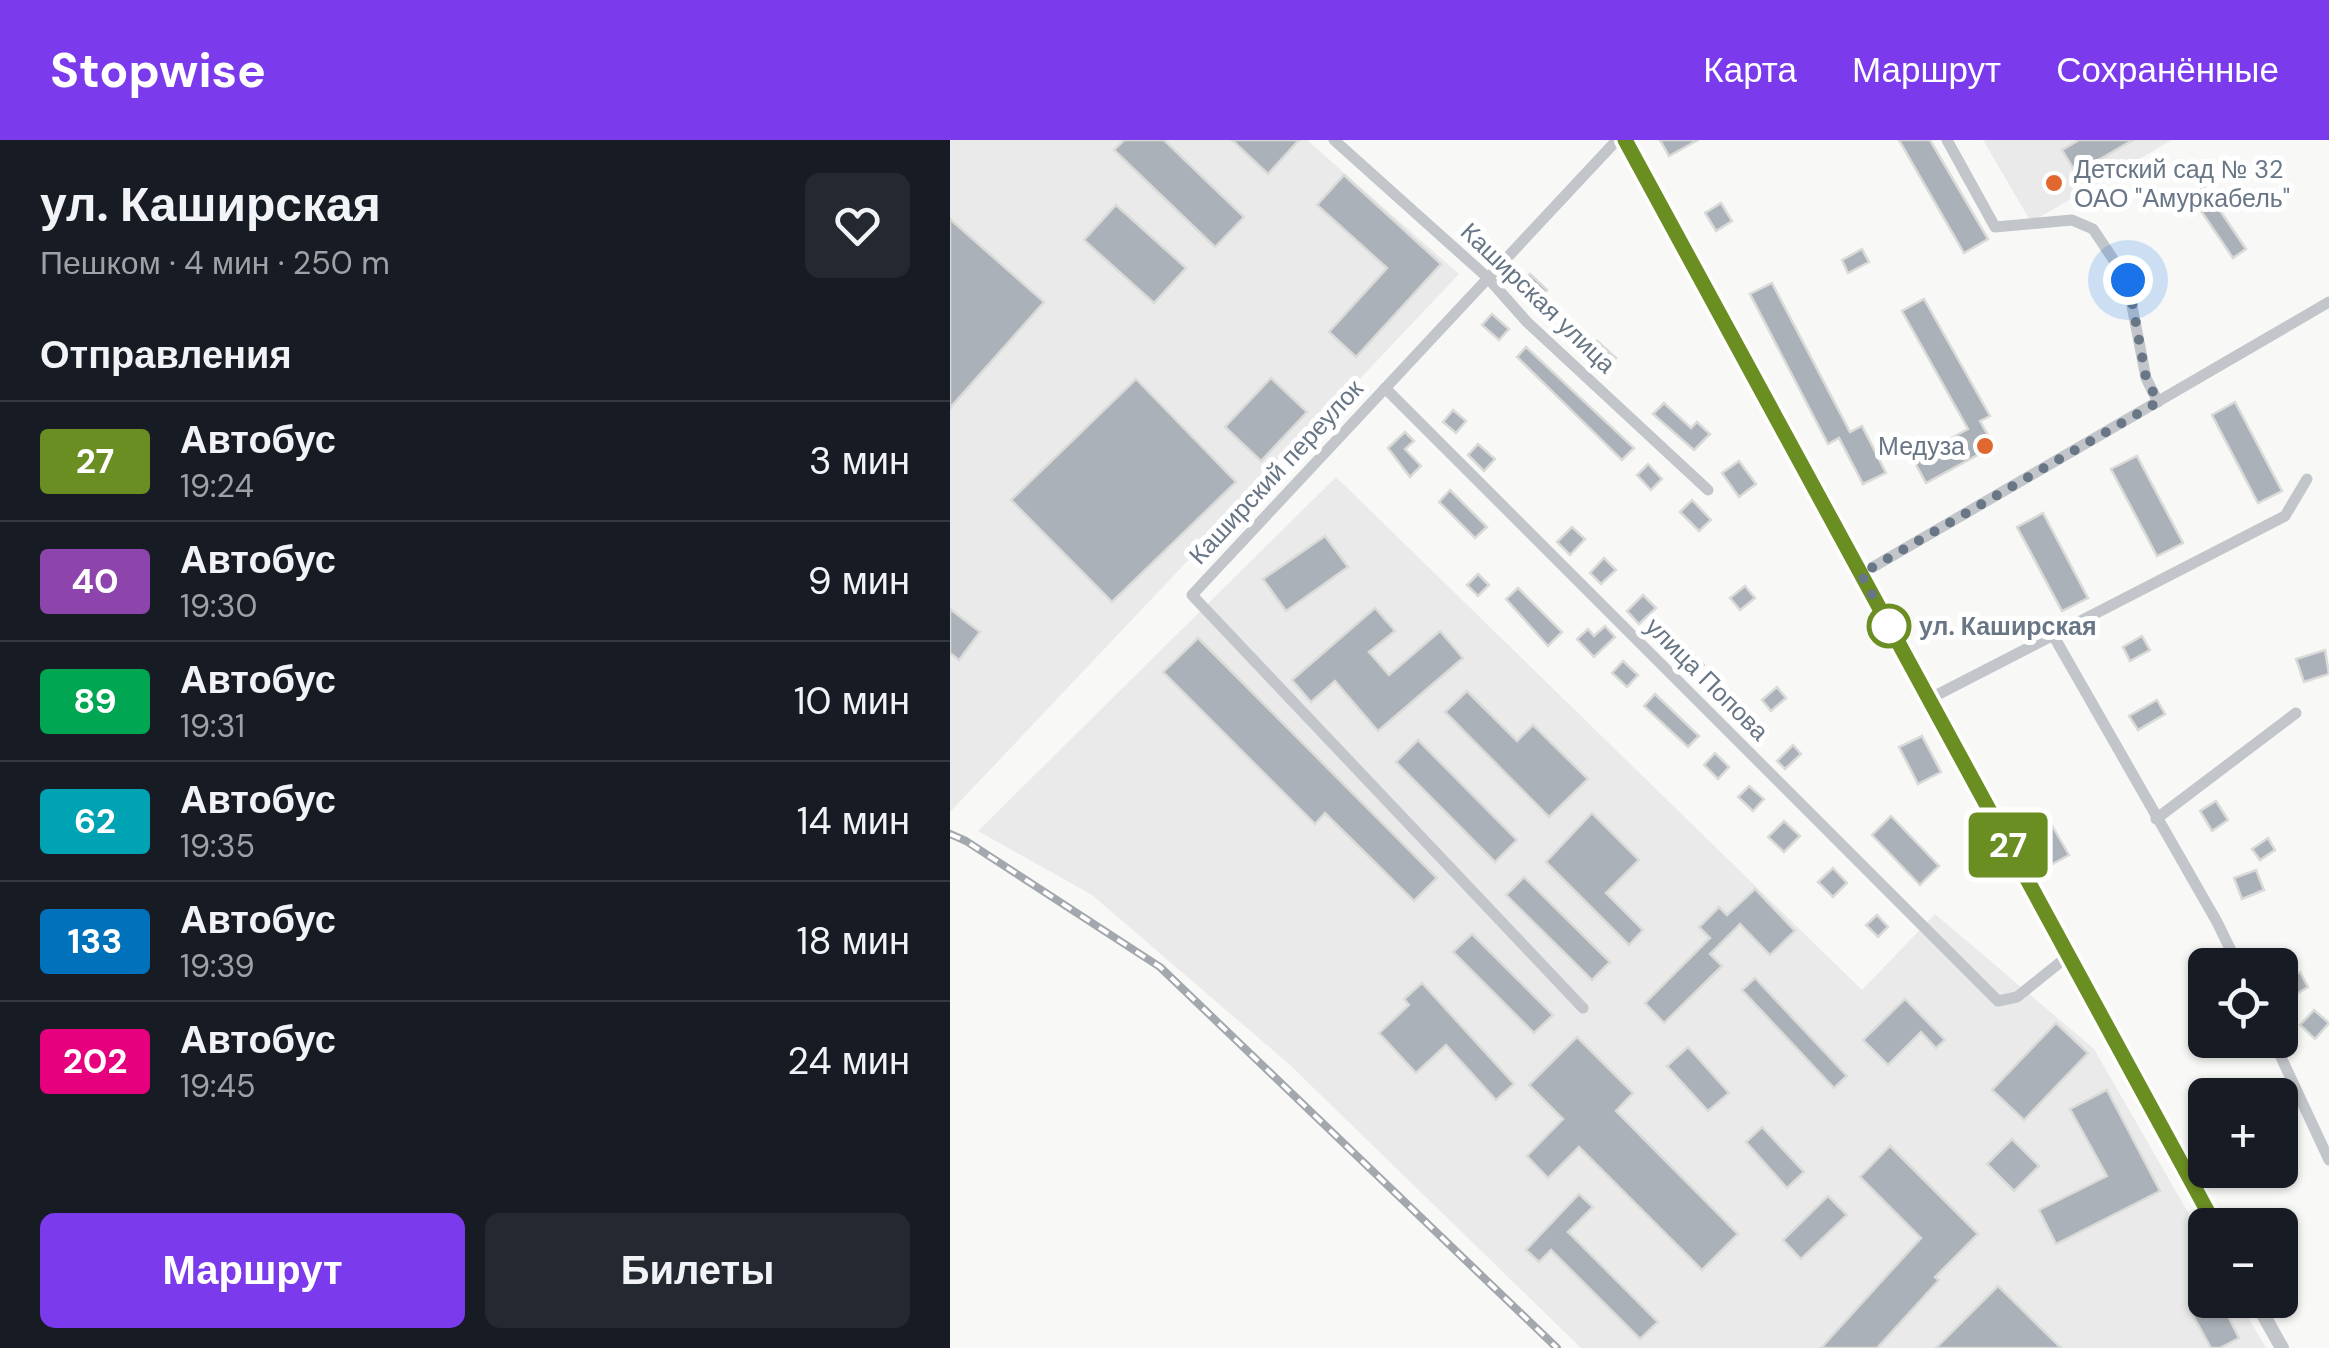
<!DOCTYPE html>
<html lang="ru">
<meta charset="utf-8">
<style>
body{margin:0;font-family:"DM Sans",sans-serif;background:#242831;color:#f1f3f6;height:100vh;display:flex;flex-direction:column;font-size:38px;white-space:nowrap}
*{box-sizing:border-box;margin:0}
p{font-size:32px;color:#9ea1a6}
.icon{flex:none;width:55px;height:55px;fill:none;stroke:currentColor;stroke-width:2;stroke-linecap:round;stroke-linejoin:round}
.map{position:relative;flex:1;overflow:hidden}
.side{display:flex;flex-direction:column;background:#171b24;width:950px}
.side>*{flex:none}
.badge{padding:0 20px;border-radius:8px;font-size:35px;line-height:65px}
.buttons{position:absolute;left:1238px;top:808px;display:grid;gap:20px}
.buttons a{display:grid;place-items:center;width:110px;height:110px;border-radius:15px;background:#171b24;box-shadow:0 2px 8px #0004;font-size:50px}
.you{position:absolute;width:50px;height:50px;margin:-25px;border:8px solid #fff;border-radius:50%;background:#1a73e8;box-shadow:0 0 0 15px #1a73e833}
.map>.badge{position:absolute;translate:-50% -50%;box-shadow:0 0 0 5px #fff}
h2{padding:0 40px;font-size:38px;line-height:90px}
.round{display:grid;place-items:center;flex:none;width:105px;height:105px;border-radius:15px;background:#242831}
.summary{display:flex;align-items:center;justify-content:space-between;height:170px;padding:0 40px}
h1{font-size:48px;font-weight:700;line-height:75px}
.button{display:flex;gap:20px;margin-top:auto;padding:20px 40px}
.button a{flex:1;height:115px;border-radius:15px;background:#7c3aed;color:#fff;font-size:40px;font-weight:700;line-height:115px;text-align:center}
.button a+a{background:#242831;color:#f1f3f6}
ul{padding:0;list-style:none}
li{display:flex;align-items:center;gap:30px;height:120px;padding:0 40px;border-top:2px solid #363941}
li div{flex:1}
li b{display:block;font-size:38px}
li em{font-style:normal}
li .badge{min-width:110px;font-weight:700;text-align:center}
header{display:flex;align-items:center;gap:60px;box-sizing:border-box;height:140px;padding:0 50px;background:#7c3aed;color:#fff}
header strong{font-size:48px}
nav{display:flex;gap:55px;margin-inline-start:auto;font-size:35px}
main{display:flex;flex:1;min-height:0}
.map>svg:first-child{display:block}
</style>
<header>
<strong>Stopwise</strong>
<nav><a>Карта</a><a>Маршрут</a><a>Сохранённые</a></nav>
</header>
<main>
<section class="side">
<div class="summary"><div><h1>ул. Каширская</h1><p>Пешком · 4 мин · 250 m</p></div><a class="round"><svg class="icon" aria-label="heart" viewBox="0 0 24 24"><path d="M12 20l-8-8c-3-5 5-10 8-4 3-6 11-1 8 4z"/></svg></a></div>
<h2>Отправления</h2>
<ul>
<li><span class="badge" style="background:#6b8e23;color:#fff">27</span><div><b>Автобус</b><p>19:24</p></div><em>3 мин</em></li>
<li><span class="badge" style="background:#8e44ad;color:#fff">40</span><div><b>Автобус</b><p>19:30</p></div><em>9 мин</em></li>
<li><span class="badge" style="background:#00a651;color:#fff">89</span><div><b>Автобус</b><p>19:31</p></div><em>10 мин</em></li>
<li><span class="badge" style="background:#00a3b4;color:#fff">62</span><div><b>Автобус</b><p>19:35</p></div><em>14 мин</em></li>
<li><span class="badge" style="background:#0072bc;color:#fff">133</span><div><b>Автобус</b><p>19:39</p></div><em>18 мин</em></li>
<li><span class="badge" style="background:#e6007e;color:#fff">202</span><div><b>Автобус</b><p>19:45</p></div><em>24 мин</em></li>
</ul>
<div class="button"><a>Маршрут</a><a>Билеты</a></div>
</section>
<div class="map">
<svg width="1379" height="1208" viewBox="0 0 1379 1208">
<rect width="100%" height="100%" fill="#f8f9f6"/>
<g fill="#e9eae9">
<path d="M0,0H357L509,134L0,672Z"/>
<path d="M1033,0H1222L1081,82Z"/>
<path d="M386,337L912,850L985,774L1144,909L1255,1102V1160H1288L1316,1208H631L340,925L142,755L28,691Z"/>
</g>
<g fill="#aab1b8" stroke="#dadad8" stroke-width="2.5">
<path d="M174,0H214L294,77L265,107L164,10Z"/>
<path d="M282,0H349L318,34Z"/>
<path d="M710,0H748L719,16Z"/>
<path d="M949,0H980L1038,99L1014,113Z"/>
<path d="M1129,0H1183L1126,33L1112,10Z"/>
<path d="M394,35L491,124L406,217L379,192L437,128L367,65Z"/>
<path d="M1254,47L1296,109L1283,118L1241,56Z"/>
<path d="M771,63L782,81L766,91L755,73Z"/>
<path d="M166,65L236,128L204,163L134,100Z"/>
<path d="M0,79L94,162L0,268Z"/>
<path d="M912,109L919,122L898,133L892,120Z"/>
<path d="M580,134L597,150L586,161L569,145Z"/>
<path d="M822,143L900,292L912,286L936,333L913,344L889,298L878,304L800,154Z"/>
<path d="M974,159L1040,276L1030,281L1044,306L976,343L963,319L1018,289L952,171Z"/>
<path d="M542,174L559,189L549,200L532,185Z"/>
<path d="M647,201L666,218L655,230L636,213Z"/>
<path d="M576,207L684,308L672,320L567,217Z"/>
<path d="M321,238L357,272L311,321L275,287Z"/>
<path d="M186,239L286,342L162,462L61,360Z"/>
<path d="M1285,262L1332,351L1308,363L1262,275Z"/>
<path d="M714,263L741,288L747,282L760,294L744,310L703,274Z"/>
<path d="M503,270L516,281L506,293L493,282Z"/>
<path d="M455,292L464,301L455,309L471,326L460,337L438,308Z"/>
<path d="M528,304L545,319L534,331L518,315Z"/>
<path d="M1187,316L1233,403L1207,416L1161,329Z"/>
<path d="M789,321L806,344L789,357L772,333Z"/>
<path d="M698,324L712,339L701,350L687,335Z"/>
<path d="M500,350L537,387L525,398L489,362Z"/>
<path d="M742,360L761,380L749,391L730,372Z"/>
<path d="M1093,373L1138,458L1112,471L1067,387Z"/>
<path d="M622,387L635,399L620,415L607,402Z"/>
<path d="M375,396L398,427L336,471L313,439Z"/>
<path d="M654,418L666,430L651,444L640,433Z"/>
<path d="M528,434L539,445L528,456L517,445Z"/>
<path d="M795,446L805,458L790,470L780,458Z"/>
<path d="M568,448L612,492L598,506L556,459Z"/>
<path d="M693,455L706,468L689,484L677,471Z"/>
<path d="M425,468L445,491L419,512L439,535L490,491L513,518L428,591L385,541L361,562L342,540Z"/>
<path d="M0,469L30,492L9,520L0,513Z"/>
<path d="M655,486L665,497L644,517L627,499L638,489L644,496Z"/>
<path d="M1192,496L1200,510L1180,521L1173,507Z"/>
<path d="M248,498L487,738L464,761L375,673L365,684L213,532Z"/>
<path d="M736,507L754,525L742,536L724,518Z"/>
<path d="M1375,510L1379,534L1354,542L1346,519Z"/>
<path d="M673,521L688,535L677,547L662,533Z"/>
<path d="M774,545L789,560L776,572L762,557Z"/>
<path d="M827,547L836,558L821,571L812,560Z"/>
<path d="M517,551L567,601L583,585L638,639L599,677L495,572Z"/>
<path d="M705,554L749,596L738,607L694,566Z"/>
<path d="M1207,560L1215,574L1188,590L1179,576Z"/>
<path d="M972,596L991,632L968,644L949,607Z"/>
<path d="M468,600L567,700L545,722L446,622Z"/>
<path d="M843,605L851,614L835,629L827,621Z"/>
<path d="M765,613L779,627L768,639L754,625Z"/>
<path d="M799,646L814,659L803,671L788,657Z"/>
<path d="M1266,661L1278,680L1262,691L1250,671Z"/>
<path d="M642,673L689,720L656,753L693,790L679,805L596,722Z"/>
<path d="M941,676L989,726L970,745L922,695Z"/>
<path d="M834,681L850,696L834,712L818,697Z"/>
<path d="M1100,682L1119,715L1097,727L1079,693Z"/>
<path d="M1318,698L1325,710L1310,720L1302,709Z"/>
<path d="M883,728L897,743L883,757L868,742Z"/>
<path d="M1306,730L1314,750L1292,759L1284,738Z"/>
<path d="M574,737L660,822L642,840L556,755Z"/>
<path d="M805,749L845,791L820,815L790,784L760,814L772,826L714,883L695,863L760,798L749,787L769,767L777,775Z"/>
<path d="M927,775L938,787L928,797L916,785Z"/>
<path d="M522,794L603,875L584,893L503,812Z"/>
<path d="M1350,832L1358,847L1338,859L1330,843Z"/>
<path d="M805,838L897,936L884,948L792,850Z"/>
<path d="M472,843L564,944L546,960L496,905L466,933L429,893L459,865L454,859Z"/>
<path d="M955,859L995,900L986,908L971,892L938,925L913,900Z"/>
<path d="M1364,870L1379,883L1365,899L1350,885Z"/>
<path d="M1106,883L1138,913L1074,980L1042,950Z"/>
<path d="M627,897L683,953L666,971L788,1094L752,1130L629,1007L598,1038L577,1016L613,979L579,945Z"/>
<path d="M738,907L779,953L758,971L717,926Z"/>
<path d="M1157,950L1210,1051L1106,1104L1089,1070L1157,1036L1120,969Z"/>
<path d="M812,987L854,1032L837,1048L796,1002Z"/>
<path d="M1062,999L1089,1026L1064,1051L1037,1024Z"/>
<path d="M940,1006L1028,1094L985,1137L989,1140L927,1208H871L971,1098L910,1037Z"/>
<path d="M629,1054L643,1067L618,1092L708,1182L690,1199L601,1110L589,1122L576,1110Z"/>
<path d="M878,1056L897,1075L851,1119L833,1100Z"/>
<path d="M1048,1146L1111,1208H986Z"/>
<path d="M1259,1160H1270L1289,1198L1270,1208H1261L1240,1170Z"/>
</g>
<g fill="none" stroke-linecap="round" stroke-linejoin="round">
<g stroke="#c2c5c9" stroke-width="11">
<path d="M384,0L538,138L577,182L758,350"/>
<path d="M997,0L1045,87L1122,80L1143,89L1177,140L1196,238L1208,262"/>
<path d="M435,248L1048,861L1067,857L1118,816"/>
<path d="M911,434L1379,162"/>
<path d="M1103,495L1267,782L1288,825"/>
<path d="M979,559L1335,376L1357,339"/>
<path d="M1206,679L1346,573"/>
<path d="M633,868L242,455L667,0"/>
<path d="M1323,900L1379,1020"/>
</g>
<g stroke="#c2c5c9" stroke-width="14">
<path d="M675,0L1265,1085"/>
<path d="M1305,1160L1332,1208"/>
</g>
<defs>
<path id="rail" d="M0,694L16,701L210,827L607,1208"/>
</defs>
<use href="#rail" stroke="#a3a8af" stroke-width="8"/>
<use href="#rail" stroke="#fff" stroke-width="4" stroke-dasharray="11" stroke-linecap="butt"/>
</g>
<g fill="none" stroke-linecap="round" stroke-linejoin="round">
<defs>
<path id="line" d="M675,0L1265,1085"/>
</defs>
<use href="#line" stroke="#fff" stroke-width="22"/>
<use href="#line" stroke="#6b8e23" stroke-width="15"/>
<path stroke="#687686" stroke-width="10" stroke-dasharray="0 18" d="M939,486L911,434L1208,262L1196,238L1178,140"/>
</g>
<g fill="#e0682f" stroke="#fff" stroke-width="4">
<circle cx="1104" cy="43" r="10"/>
<circle cx="1035" cy="306" r="10"/>
</g>
<circle fill="#fff" stroke="#6b8e23" stroke-width="5" cx="939" cy="486" r="20"/>
<g text-anchor="middle" dominant-baseline="central" stroke-width="10" stroke-linejoin="round" paint-order="stroke">
<g font-size="25" fill="#687686" stroke="#fff" text-anchor="start">
<text x="1124" y="29">Детский сад № 32<tspan x="1124" dy="29">ОАО "Амуркабель"</tspan></text>
<text x="1015" y="306" text-anchor="end">Медуза</text>
</g>
<g font-size="25" fill="#687686" stroke="#fff">
<text transform="translate(588 158) rotate(44)">Каширская улица</text>
<text transform="translate(326 332) rotate(-47)">Каширский переулок</text>
<text transform="translate(757 539) rotate(45)">улица Попова</text>
</g>
<g font-size="25" font-weight="bold" fill="#687686" stroke="#fff" text-anchor="start">
<text x="969" y="486">ул. Каширская</text>
</g>
</g>
</svg>
<div class="buttons">
<a><svg class="icon" aria-label="locate" viewBox="0 0 24 24"><circle cx="12" cy="12" r="6"/><path d="M12 2v4M12 18v4M2 12h4M18 12h4"/></svg></a>
<a>+</a>
<a>−</a>
</div>
<div class="you" style="left:1178px;top:140px"></div>
<b class="badge" style="left:1058px;top:705px;background:#6b8e23;color:#fff">27</b>
</div>
</main>
